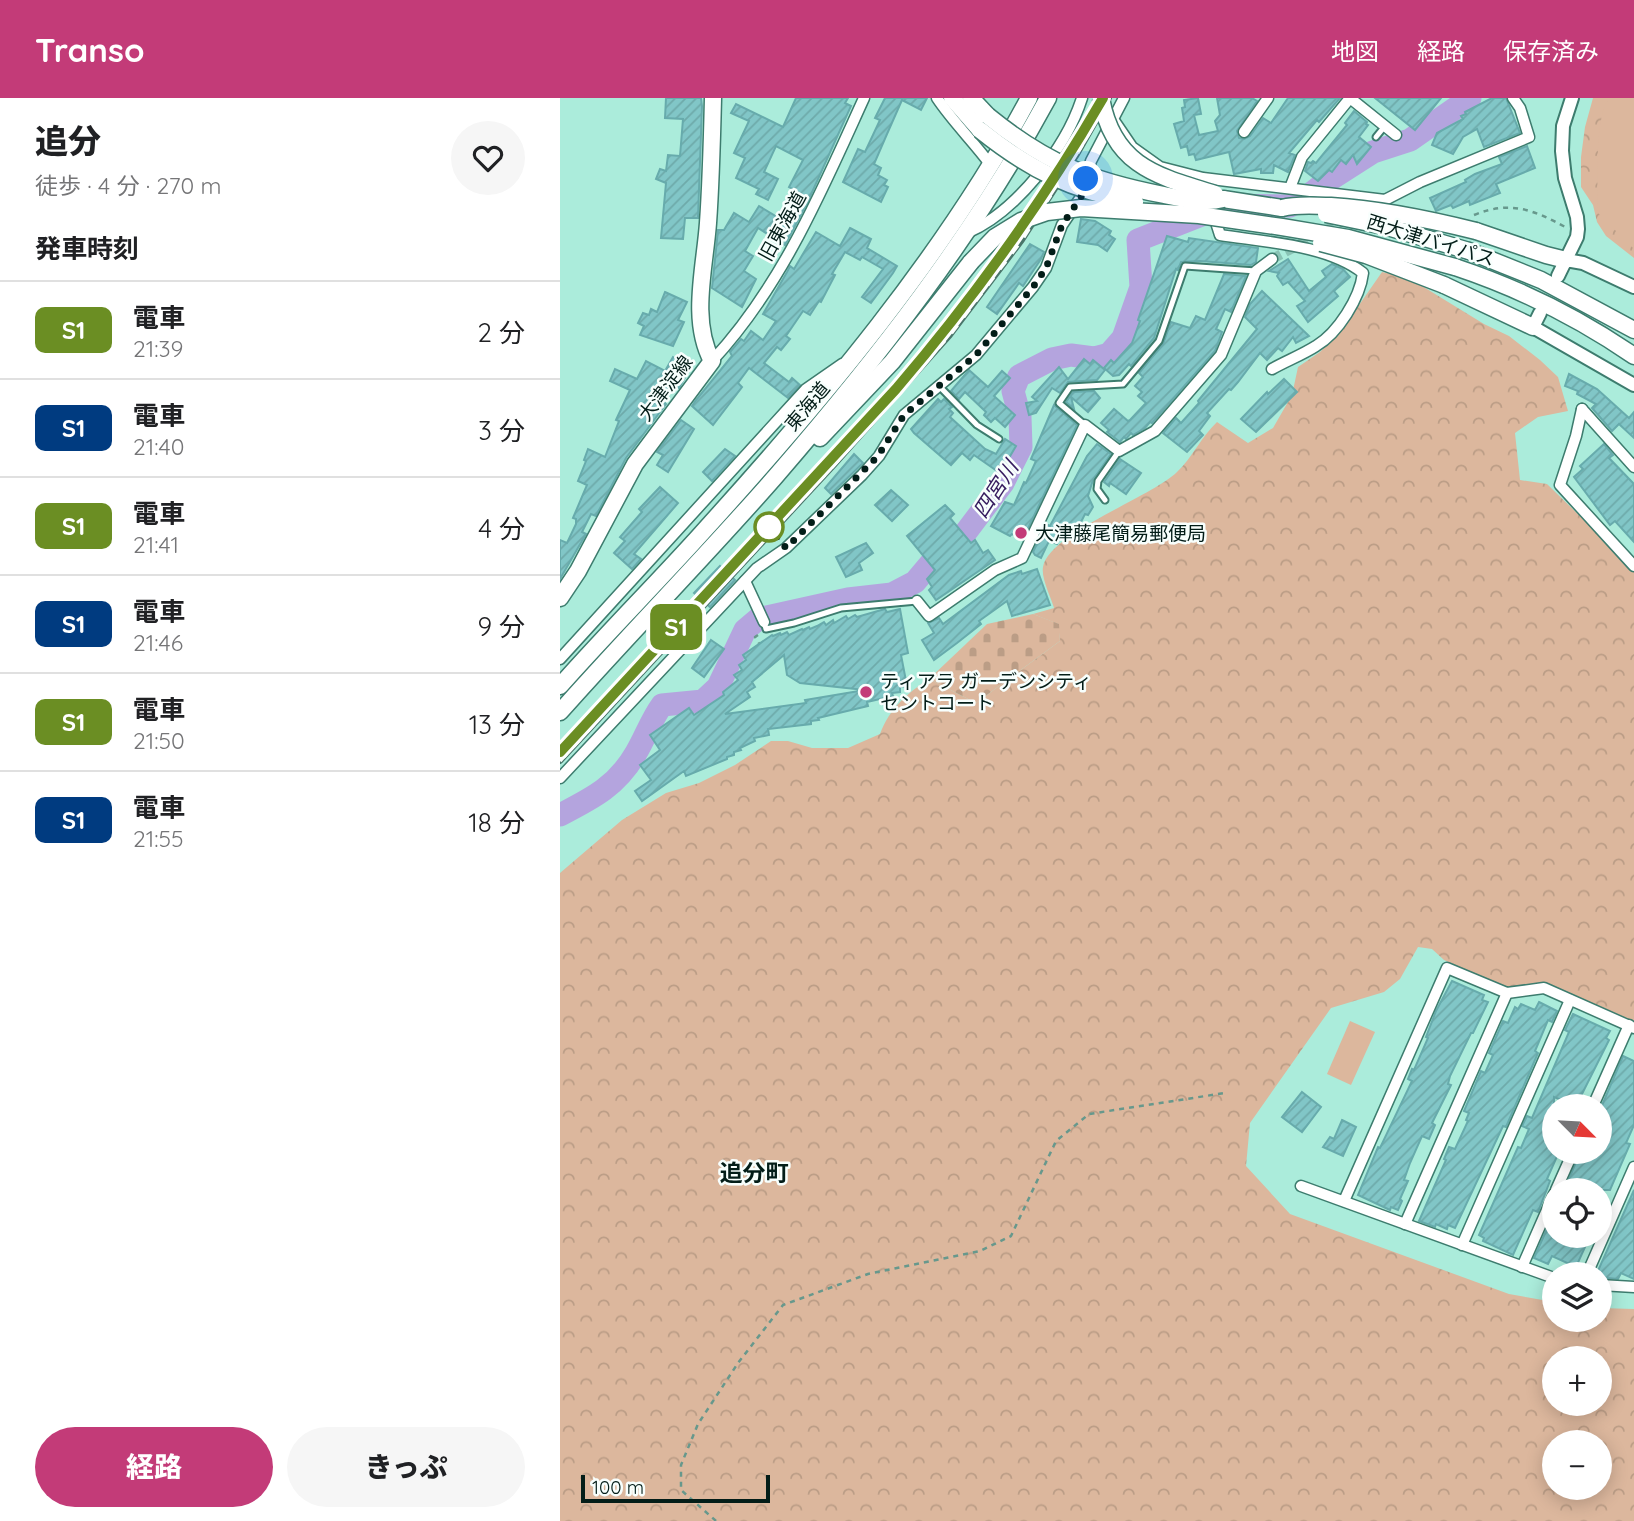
<!DOCTYPE html>
<html lang="ja">
<meta charset="utf-8">
<style>
body{margin:0;font-family:Quicksand,"Noto Sans JP",sans-serif;background:#f6f6f6;color:#202124;height:100vh;display:flex;flex-direction:column;font-size:26px;white-space:nowrap}
*{box-sizing:border-box;margin:0}
p{font-size:23px;color:#757577}
.icon{flex:none;width:38px;height:38px;fill:none;stroke:currentColor;stroke-width:2;stroke-linecap:round;stroke-linejoin:round}
.map{position:relative;flex:1;overflow:hidden}
.drawer{display:flex;flex-direction:column;background:#fff;width:560px}
.drawer>*{flex:none}
.badge{padding:0 14px;border-radius:10px;font-size:24px;line-height:46px}
.needle{width:46px;rotate:114deg}
.tools{position:absolute;left:982px;top:996px;display:grid;gap:14px}
.tools a{display:grid;place-items:center;width:70px;height:70px;border-radius:50%;background:#fff;box-shadow:0 4px 18px #0003;font-size:35px}
.scale{position:absolute;left:21px;bottom:18px;width:189px;box-sizing:border-box;padding-left:7px;border:4px solid #031d18;border-top:0;font-size:19px;line-height:24px;white-space:nowrap;color:#031d18;-webkit-text-stroke:5px #f8fffd;paint-order:stroke}
.you{position:absolute;width:35px;height:35px;margin:-18px;border:5px solid #fff;border-radius:50%;background:#1a73e8;box-shadow:0 0 0 10px #1a73e833}
.map>.badge{position:absolute;translate:-50% -50%;box-shadow:0 0 0 4px #fff}
h2{padding:0 35px;font-size:26px;line-height:63px}
.round{display:grid;place-items:center;flex:none;width:74px;height:74px;border-radius:37px;background:#f6f6f6}
.overview{display:flex;align-items:center;justify-content:space-between;height:119px;padding:0 35px}
h1{font-size:33px;font-weight:800;line-height:52px}
.action{display:flex;gap:14px;margin-top:auto;padding:14px 35px}
.action a{flex:1;height:80px;border-radius:42px;background:#c33b78;color:#fff;font-size:28px;font-weight:800;line-height:80px;text-align:center}
.action a+a{background:#f6f6f6;color:#202124}
ul{padding:0;list-style:none}
li{display:flex;align-items:center;gap:21px;height:98px;padding:0 35px;border-top:2px solid #e0e0e0}
li div{flex:1}
li b{display:block;font-size:26px}
li em{font-style:normal}
li .badge{min-width:77px;font-weight:700;text-align:center}
header{display:flex;align-items:center;gap:42px;box-sizing:border-box;height:98px;padding:0 35px;background:#c33b78;color:#fff}
header strong{font-size:33px}
nav{display:flex;gap:38px;margin-inline-start:auto;font-size:24px}
main{display:flex;flex:1;min-height:0}
.map>svg:first-child{display:block}
</style>
<header>
<strong>Transo</strong>
<nav><a>地図</a><a>経路</a><a>保存済み</a></nav>
</header>
<main>
<section class="drawer">
<div class="overview"><div><h1>追分</h1><p>徒歩 · 4 分 · 270 m</p></div><a class="round"><svg class="icon" aria-label="heart" viewBox="0 0 24 24"><path d="M12 20l-8-8c-3-5 5-10 8-4 3-6 11-1 8 4z"/></svg></a></div>
<h2>発車時刻</h2>
<ul>
<li><span class="badge" style="background:#6b8e23;color:#fff">S1</span><div><b>電車</b><p>21:39</p></div><em>2 分</em></li>
<li><span class="badge" style="background:#003b80;color:#fff">S1</span><div><b>電車</b><p>21:40</p></div><em>3 分</em></li>
<li><span class="badge" style="background:#6b8e23;color:#fff">S1</span><div><b>電車</b><p>21:41</p></div><em>4 分</em></li>
<li><span class="badge" style="background:#003b80;color:#fff">S1</span><div><b>電車</b><p>21:46</p></div><em>9 分</em></li>
<li><span class="badge" style="background:#6b8e23;color:#fff">S1</span><div><b>電車</b><p>21:50</p></div><em>13 分</em></li>
<li><span class="badge" style="background:#003b80;color:#fff">S1</span><div><b>電車</b><p>21:55</p></div><em>18 分</em></li>
</ul>
<div class="action"><a>経路</a><a>きっぷ</a></div>
</section>
<div class="map">
<svg width="1074" height="1423" viewBox="0 0 1074 1423">
<defs>
<pattern id="forest-crowns" width="20" height="18" patternUnits="userSpaceOnUse" patternTransform="scale(1.75)"><rect width="20" height="18" fill="#dcb79d"/><path d="M2 6a3 3 0 1 1 6 0M12 15a3 3 0 1 1 6 0" fill="none" stroke="#bb9d86"/></pattern>
<pattern id="cemetery-stones" width="16" height="16" patternUnits="userSpaceOnUse" patternTransform="scale(1.75)"><rect width="16" height="16" fill="#dcb79d"/><path d="M2 7V4a2 2 0 0 1 4 0v3zM10 15v-3a2 2 0 0 1 4 0v3z" fill="#bb9d86"/></pattern>
<pattern id="building-hatch" width="6" height="6" patternUnits="userSpaceOnUse" patternTransform="scale(1.75)"><rect width="6" height="6" fill="#81c6c7"/><path d="M-1 1l2-2M0 6l6-6M5 7l2-2" fill="none" stroke="#6eaaaa"/></pattern>
</defs>
<rect width="100%" height="100%" fill="#abecdb"/>
<g fill="url(#forest-crowns)" fill-rule="evenodd">
<path d="M1033,0H1073L1074,160L1046,138L1037,124L1033,107L1021,89V59L1025,29Z"/>
<path d="M822,174L849,180L924,226L949,238L980,262L998,279L1008,313L978,319L955,335L960,382L987,386L1054,451L1074,474V923L1068,924L997,891L945,890L884,862L872,851L858,849L840,881L824,894L771,910L690,1025L686,1068L730,1116L949,1196L994,1204V1222H1040V1210L1074,1211V1423H0V775L62,722L106,695L139,685L175,667L211,643H228L252,650H288L320,636C330,610 346,596 369,581L416,605L500,543L498,526L473,516L494,510C491,499 481,480 483,469C489,435 590,400 617,374C632,360 641,339 657,324L688,345L713,330L732,297L738,269L760,254L781,233ZM994,1260H1040V1306H994ZM994,1344H1040V1390H994Z"/>
</g>
<path fill="url(#cemetery-stones)" d="M473,516L499,526L500,543L416,605L369,581L427,526Z"/>
<g fill="#dcb79d">
<path d="M1050,0H1074V151L1038,115C1038,92 1034,14 1050,0Z"/>
<path d="M790,923L815,934L791,987L767,976Z"/>
</g>
<g fill="none" stroke-linecap="round" stroke-linejoin="round">
<path stroke="#b4a4de" stroke-width="23" d="M0,717C33,700 57,688 76,655C86,638 91,622 102,607L143,603L158,589L185,532L198,521L288,501L332,496L355,484L371,465L400,442L443,385L461,349L460,319L453,293L459,278L492,261L511,257L534,260L549,256L563,240L581,189L578,142L667,107L730,108L744,101L763,86L813,54L850,42L910,0"/>
</g>
<g fill="url(#building-hatch)" stroke="#67abac" stroke-width="2" fill-rule="evenodd">
<path d="M106,0H141L142,8L138,120H125L123,141L101,140L106,85L96,81L100,71L106,73L108,57L120,58L123,21L105,20Z"/>
<path d="M236,0H288L285,5L291,8L249,101L225,147L198,130L185,153L193,158L184,173L196,181L182,209L152,190L158,132H164L174,115L189,124L199,108L224,123L238,94L229,89L243,62L216,48L204,74L218,81L208,102L196,96L199,91L176,80L185,60L174,55L189,23L171,15L176,6L223,29Z"/>
<path d="M325,0H367L361,12L342,2L327,36L314,66L321,70L318,77L327,82L324,87L328,89L321,104L283,84L298,51L305,54L320,22L315,20Z"/>
<path d="M638,0L641,16L634,17L639,37L658,33L655,23L660,17L657,0H692L697,3L677,33L679,40L684,41L690,38L703,20L711,25L728,0H780L759,24L757,22L729,55L735,57L728,74L714,67L713,75H701V71L674,76L669,54L636,62L634,56L629,57L627,48L621,50L614,26L624,23L622,10L625,9L624,2Z"/>
<path d="M815,0H881L855,32Z"/>
<path d="M932,0H946L960,35L924,49L917,31L903,39L893,56L872,47L877,35L903,21L901,18L906,16L905,14Z"/>
<path d="M794,13L807,24L806,26L808,27L799,39L811,49L797,66L793,57L786,66L781,62L772,74L769,72L758,83L745,73L748,64L751,65L753,63L756,65L787,27L785,25Z"/>
<path d="M967,48L975,70L936,86L940,95L910,107L909,103L893,110L891,107L876,113L870,100L906,84L905,82L915,76L942,66L939,59Z"/>
<path d="M521,121L535,123L551,133L549,137L555,141L547,153L538,147L517,144Z"/>
<path d="M290,130L311,141L307,150L337,168L333,175L311,205L302,199L323,171L302,159L300,162L285,154L272,176L275,177L261,204L259,203L250,217L243,213L226,238L230,241L221,252L217,249L204,265L229,284L232,280L240,287L228,300L189,270L178,285L182,289L153,327L132,308L136,302L172,258L170,254L181,241L184,243L191,233L203,242L216,223L203,216L227,174L230,168L234,171L256,134L280,148Z"/>
<path d="M607,138L628,144L629,140L698,150L696,164L691,167L640,163L621,164L618,172L616,171L594,240L571,268L569,266L559,277L553,278L544,270L551,262L554,265L572,245L580,223L578,222Z"/>
<path d="M470,146L484,154L481,161L463,188L459,185L437,216L427,209Z"/>
<path d="M728,161L749,193L766,179L762,173L772,166L783,171L790,179L774,193L778,198L748,224L737,208L745,203L728,184L723,187L717,178L719,175L709,173Z"/>
<path d="M664,176L686,178L671,214L665,211L656,231L662,234L655,253L592,325L590,324L585,330L573,337L571,335L566,341L564,339L560,344L547,334L549,332L541,325L554,311L568,323L570,322L586,305L578,298L582,294L575,288L583,279L579,275L603,246L611,224L630,230L636,218L645,222Z"/>
<path d="M702,193L749,238L736,245L733,239L722,253L718,250L707,262L700,255L678,284L671,292L669,291L647,315L650,318L639,333L643,337L627,354L603,335L616,320L621,325L639,305L638,303L697,231L685,219L690,206Z"/>
<path d="M105,194L127,204L118,222L124,224L113,248L80,237L84,228L78,225L83,215L89,217L91,211L97,214Z"/>
<path d="M113,259L131,269L119,290L115,287L104,304L106,306L103,310L66,360L36,418L31,416L22,434L26,436L0,481V442L7,445L16,426V421L13,420L27,387L18,383L26,363L24,362L28,351L45,359L59,323L56,322L70,292L50,283L55,271L77,281L86,263L105,273Z"/>
<path d="M524,261L530,266L533,262L545,272L537,282L508,284L500,295L492,290L476,315L469,317L466,305L477,303L472,299L499,269L508,281Z"/>
<path d="M409,272L428,289L442,273L450,280L434,298L455,317L445,329L435,320L431,324L424,317L426,314L405,294L399,301L391,293Z"/>
<path d="M1009,276L1037,291L1069,320L1074,314V340L1059,326L1052,333L1032,310L1036,306L1017,296L1018,293L1005,288Z"/>
<path d="M724,281L737,294L696,334L681,321L707,294L708,296Z"/>
<path d="M534,293L540,300L528,314L511,299L514,311L506,304L513,294Z"/>
<path d="M378,301L381,304L384,301L392,309L389,311L393,315L390,319L425,351L436,356L445,341L456,348L440,375L414,357L410,362L402,355L391,367L354,335L351,331Z"/>
<path d="M494,307L517,327L463,441L452,436L450,438L431,428L445,404L454,407L464,384L466,385L476,363L471,361Z"/>
<path d="M121,322L134,331L108,374L97,367L103,357L97,354Z"/>
<path d="M537,346L551,356L533,382L528,398L533,409L528,417L525,416L518,430L506,425L497,446L489,443L481,460L475,457L473,454L486,426L490,428L527,358Z"/>
<path d="M1044,346L1053,357L1049,360L1074,386V444L1055,423L1050,427L1014,379L1023,371L1020,368Z"/>
<path d="M165,351L175,358L152,383L143,374Z"/>
<path d="M294,356L303,365L271,396L265,390Z"/>
<path d="M560,361L581,375L566,396L550,385L549,388L544,384Z"/>
<path d="M100,389L118,405L74,456L81,461L72,471L54,455L65,443L60,439L82,414L79,411Z"/>
<path d="M331,392L348,407L332,423L315,407Z"/>
<path d="M385,407L394,416L390,420L411,445L415,442L423,455L428,452L435,462L376,502L369,492L372,489L367,481L375,472L347,438Z"/>
<path d="M306,445L313,455L299,465L302,472L286,479L276,459Z"/>
<path d="M160,468L175,482L150,509L134,495Z"/>
<path d="M477,471L490,507L452,518L447,503L419,523L421,526L397,545L374,562L362,542L374,535L368,525L379,520L383,526L449,477L461,473L462,476Z"/>
<path d="M325,511L327,514L340,511L348,555L341,557L347,588L340,589V594L332,595L333,598L307,604L308,608L258,620L259,622L251,623V626L208,631L209,637L194,640L195,643L180,650L181,652L174,654V657L167,659V661L126,678L124,673L82,703L75,693L91,682L80,667L100,652L90,637L129,610L134,617L164,597L163,594L178,582L174,577L182,572L179,567L186,562L183,557L212,537L213,538L220,535L221,537L227,534L229,537L242,531L243,532L249,529L250,531L257,528L264,524L266,527L273,522L274,525L286,518L288,521L295,517L297,519ZM224,557L227,577L240,585L305,592L245,602L246,605L165,616L190,599L187,594L195,589L192,584Z"/>
<path d="M151,542L164,551L144,579L132,570Z"/>
<path d="M892,883L924,897L922,902L928,904L913,935H911L890,978L888,986L891,987L872,1025L875,1027L869,1041L862,1038L850,1065L844,1082L848,1083L840,1101L842,1103L838,1112L831,1109L830,1112L798,1097L818,1049L820,1050L852,983L848,981L852,971L854,972L868,940L866,939L876,913Z"/>
<path d="M979,904L997,913L992,924L988,922L975,953L978,955L946,1029L943,1028L895,1130L888,1127L887,1131L876,1126L875,1129L859,1123L886,1062L884,1061L889,1049L895,1051L908,1023L906,1022L909,1015L904,1013L921,973L925,975L933,957L929,955L943,923L948,925L955,909L958,911L961,906L975,912Z"/>
<path d="M1013,916L1050,933L1046,940L1049,942L1016,1008L994,999V1054H1005L1003,1058L998,1056L987,1081L990,1083L978,1114L973,1112L953,1157L923,1143L924,1140L919,1137L958,1049L961,1050L969,1031L962,1028L967,1018L972,1020L1009,934L1005,932Z"/>
<path d="M1063,958L1074,963V1027L1066,1045L1070,1046L1050,1092H1021L1007,1086L1020,1054H1040V1012Z"/>
<path d="M742,994L761,1009L742,1034L722,1019Z"/>
<path d="M782,1022L796,1029L783,1058L763,1049L770,1039L774,1041Z"/>
<path d="M1074,1092V1181L1061,1175L1058,1181L1046,1180L1037,1175Z"/>
<path d="M994,1115V1138H1030L1016,1169L992,1158L988,1166L974,1160Z"/>
</g>
<g fill="none" stroke-linecap="round" stroke-linejoin="round">
<path stroke="#89c3b4" stroke-width="10" stroke-dasharray="10 5" stroke-linecap="butt" d="M712,161L789,120"/>
<defs>
<g id="service">
<path d="M816,39L825,28"/>
<path d="M379,288L417,327L439,341"/>
<path d="M525,327L499,305L510,289L563,286L599,243L625,168L696,173"/>
<path d="M545,402L537,391L538,383L559,353"/>
<path d="M204,524L206,531L234,525L281,510L357,503"/>
</g>
<g id="minor">
<path d="M377,0C393,24 413,43 430,66"/>
<path d="M790,0L836,37"/>
<path d="M555,24L572,49L600,69L643,80L825,102"/>
<path d="M684,34L708,0"/>
<path d="M730,90L742,59L790,0"/>
<path d="M819,105L860,84L969,39L960,10L953,0"/>
<path d="M654,118L660,137C705,144 768,147 803,175C800,200 778,235 756,248C742,257 726,263 712,271"/>
<path d="M407,135C456,114 506,50 522,0"/>
<path d="M152,263C222,188 262,92 304,0"/>
<path d="M1022,311L1016,338L1000,387L1074,468"/>
<path d="M1022,311L1074,369"/>
<path d="M185,483L204,524"/>
<path d="M357,503L369,518L435,472L462,460L525,327L559,353L595,333L661,257L696,173L712,161"/>
<path d="M0,561L246,291L282,266"/>
<path d="M0,680L197,470L226,450L302,377L319,358L344,317L416,257L473,189L486,170L502,127L521,99L531,63L564,0"/>
<path d="M1033,1008L1069,927"/>
<path d="M741,1088L994,1180"/>
<path d="M996,1092L1013,1054"/>
<path d="M784,1103L887,870L947,895L984,890L1074,930"/>
<path d="M845,1126L947,895"/>
<path d="M902,1147L1010,902"/>
<path d="M962,1169L994,1096"/>
<path d="M1027,1176L1074,1069"/>
<path d="M1040,1187L1074,1189"/>
</g>
<g id="tertiary">
<path d="M1006,162L1023,165L1074,189"/>
<path d="M998,178L1017,139L1018,131L1017,119L1005,80L1002,53L1003,28L1012,0"/>
<path d="M980,215L973,229L1074,287"/>
</g>
<path id="primary" d="M0,500L18,473L75,366L152,263C130,222 145,169 148,125C151,83 152,41 153,0"/>
<g id="trunk">
<path d="M392,0L420,32"/>
<path d="M411,0L428,18"/>
<path d="M663,101L722,110"/>
<path d="M916,133L986,157L1006,162"/>
<path d="M909,153L981,182L1074,232"/>
<path d="M895,169C958,190 1019,220 1074,258"/>
<path d="M884,187L973,229"/>
<path d="M260,340L332,264L411,164"/>
<path d="M0,588C46,536 95,487 141,436C259,306 386,156 469,0"/>
<path d="M0,614C70,535 145,459 215,379C317,261 414,137 488,0"/>
</g>
</defs>
<use href="#service" stroke="#3d7c6e" stroke-width="9"/>
<use href="#minor" stroke="#3d7c6e" stroke-width="13"/>
<use href="#tertiary" stroke="#3d7c6e" stroke-width="16"/>
<use href="#primary" stroke="#3d7c6e" stroke-width="19"/>
<use href="#trunk" stroke="#3d7c6e" stroke-width="19"/>
<g stroke="#67988c" stroke-width="2.5" stroke-dasharray="5 5" stroke-linecap="butt">
<path d="M914,117C951,102 974,112 1007,130"/>
<path d="M198,537L195,539L199,545"/>
<path d="M156,1423L121,1392V1367L138,1326L178,1265L223,1207L308,1176L420,1153L451,1138L496,1043L529,1016L665,995"/>
</g>
<use href="#service" stroke="#fff" stroke-width="5"/>
<use href="#minor" stroke="#fff" stroke-width="10"/>
<use href="#tertiary" stroke="#fff" stroke-width="12"/>
<use href="#primary" stroke="#fff" stroke-width="16"/>
<use href="#trunk" stroke="#fff" stroke-width="16"/>
<defs>
<path id="rail" d="M0,663L274,367L390,237L462,142L516,58L549,0"/>
</defs>
<use href="#rail" stroke="#4a756a" stroke-width="6"/>
<use href="#rail" stroke="#f8fffd" stroke-width="3.5" stroke-dasharray="10" stroke-linecap="butt"/>
<defs>
<g id="trunk-bridge">
<path d="M541,0C553,68 597,78 655,96"/>
<path d="M428,18C486,65 531,83 604,97C623,101 645,106 663,101"/>
<path d="M420,32C470,72 512,93 575,104"/>
<path d="M722,110C738,106 754,108 771,108C820,111 868,121 916,133"/>
<path d="M766,116L824,128L909,153"/>
<path d="M761,145L806,157L884,187"/>
<path d="M411,164L435,139L461,123L487,114L521,110L639,117L722,129L788,140L895,169"/>
</g>
</defs>
<use href="#trunk-bridge" stroke="#3d7c6e" stroke-width="19" stroke-linecap="butt"/>
<use href="#trunk-bridge" stroke="#fff" stroke-width="16"/>
</g>
<g fill="none" stroke-linecap="round" stroke-linejoin="round">
<defs>
<path id="line" d="M0,654L336,291C414,200 483,104 543,0"/>
</defs>
<use href="#line" stroke="#fff" stroke-width="16"/>
<use href="#line" stroke="#6b8e23" stroke-width="10"/>
<path stroke="#031d18" stroke-width="7" stroke-dasharray="0 12.6" d="M209,429L226,450L318,358L344,317L416,257L473,189L486,170L502,127L521,99L526,81"/>
</g>
<circle fill="#fff" stroke="#6b8e23" stroke-width="3.5" cx="209" cy="429" r="14"/>
<g fill="#c33b78" stroke="#f8fffd" stroke-width="2.5">
<circle cx="461" cy="435" r="7"/>
<circle cx="306" cy="594" r="7"/>
</g>
<g text-anchor="middle" dominant-baseline="central" stroke-width="5" stroke-linejoin="round" paint-order="stroke">
<g font-size="19" fill="#031d18" stroke="#f8fffd">
<text transform="translate(222 128) rotate(-61)">旧東海道</text>
<text transform="translate(871 142) rotate(17)">西大津バイパス</text>
<text transform="translate(105 290) rotate(-53)">大津淀線</text>
<text transform="translate(247 308) rotate(-50)">東海道</text>
</g>
<g font-size="19" fill="#031d18" stroke="#f8fffd" text-anchor="start">
<text x="475" y="435">大津藤尾簡易郵便局</text>
<text x="320" y="583">ティアラ ガーデンシティ<tspan x="320" dy="22">セントコート</tspan></text>
</g>
<g font-size="21" font-style="italic" fill="#361c5f" stroke="#f8fffd">
<text transform="translate(435 391) rotate(-57)">四宮川</text>
</g>
<g font-size="23" font-weight="bold" fill="#031d18" stroke="#f8fffd">
<text x="194" y="1074">追分町</text>
</g>
</g>
</svg>
<div class="tools">
<a><svg class="needle" viewBox="-14 -14 28 28"><path d="M0-13l5 13h-10z" fill="#e53935"/><path d="M0 13l5-13h-10z" fill="#757577"/></svg></a>
<a><svg class="icon" aria-label="locate" viewBox="0 0 24 24"><circle cx="12" cy="12" r="6"/><path d="M12 2v4M12 18v4M2 12h4M18 12h4"/></svg></a>
<a><svg class="icon" aria-label="layers" viewBox="0 0 24 24"><path d="M12 4l9 5-9 5-9-5zM3 14l9 5 9-5"/></svg></a>
<a>+</a>
<a>−</a>
</div>
<div class="scale">100 m</div>
<div class="you" style="left:526px;top:81px"></div>
<b class="badge" style="left:116px;top:529px;background:#6b8e23;color:#fff">S1</b>
</div>
</main>
